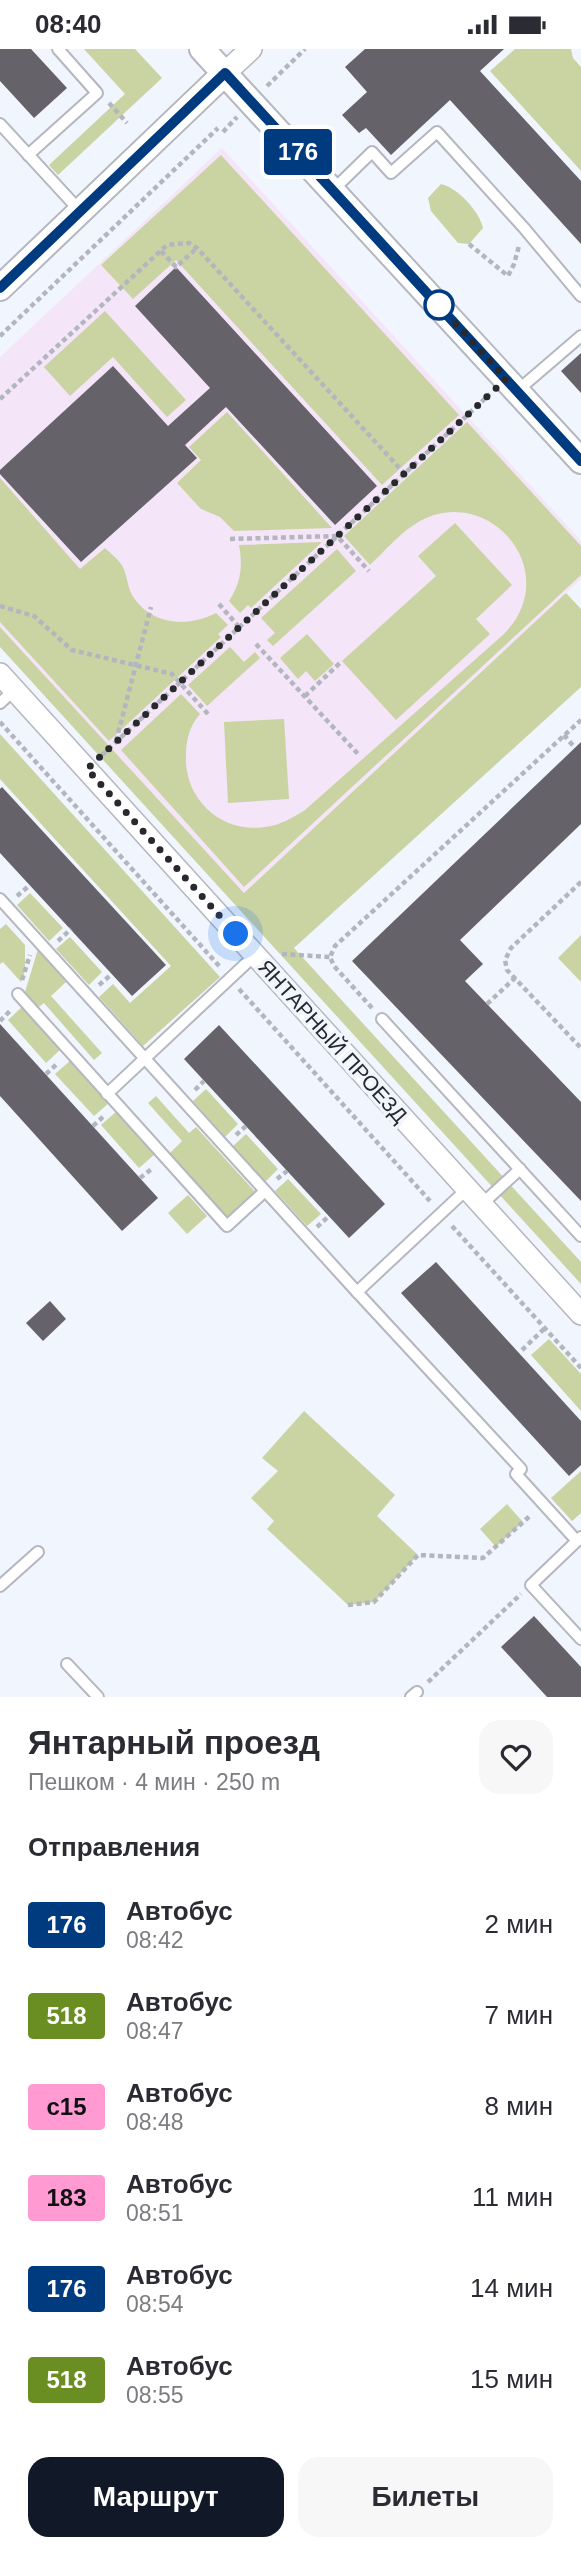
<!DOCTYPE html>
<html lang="ru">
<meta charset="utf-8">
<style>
body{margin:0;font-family:Helvetica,sans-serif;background:#f7f7f7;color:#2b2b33;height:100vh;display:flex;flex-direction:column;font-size:26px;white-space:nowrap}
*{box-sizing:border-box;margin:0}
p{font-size:23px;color:#7c7c81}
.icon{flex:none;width:38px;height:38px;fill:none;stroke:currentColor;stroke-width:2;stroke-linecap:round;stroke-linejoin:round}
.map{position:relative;height:1648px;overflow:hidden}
.details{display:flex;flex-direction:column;background:#fff;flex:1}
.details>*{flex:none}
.badge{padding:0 14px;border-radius:5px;font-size:24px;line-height:46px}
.you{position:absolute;width:35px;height:35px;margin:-18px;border:5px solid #fff;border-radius:50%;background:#1a73e8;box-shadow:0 0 0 10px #1a73e833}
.map>.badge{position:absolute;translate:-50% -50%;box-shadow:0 0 0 4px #fff}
h2{padding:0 28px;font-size:26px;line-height:63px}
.round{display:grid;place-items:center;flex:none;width:74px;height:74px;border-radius:21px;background:#f7f7f7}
.overview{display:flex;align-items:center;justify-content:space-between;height:119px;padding:0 28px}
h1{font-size:33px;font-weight:600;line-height:52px}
.button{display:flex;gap:14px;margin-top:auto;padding:14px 28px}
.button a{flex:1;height:80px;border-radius:21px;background:#111827;color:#fff;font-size:28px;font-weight:600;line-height:80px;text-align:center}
.button a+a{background:#f7f7f7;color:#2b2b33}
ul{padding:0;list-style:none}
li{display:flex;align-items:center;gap:21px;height:91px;padding:0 28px}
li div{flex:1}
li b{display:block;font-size:26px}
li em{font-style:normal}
li .badge{min-width:77px;font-weight:700;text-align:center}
.status{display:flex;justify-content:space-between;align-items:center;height:49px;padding:0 35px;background:#fff;direction:ltr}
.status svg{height:19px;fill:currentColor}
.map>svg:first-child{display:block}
</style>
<div class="status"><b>08:40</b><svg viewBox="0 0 49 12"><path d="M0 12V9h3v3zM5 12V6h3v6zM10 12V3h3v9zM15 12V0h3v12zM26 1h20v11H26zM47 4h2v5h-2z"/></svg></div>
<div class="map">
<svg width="581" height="1648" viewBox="0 0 581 1648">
<rect width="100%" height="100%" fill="#f1f5fe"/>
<path fill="#f4e5f8" d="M222,99L581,492V530L244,844L0,578V308Z"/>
<g fill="#cad3a2">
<path d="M84,0H135L162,29L58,126L49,116L125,45Z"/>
<path d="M515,0H571L573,9L581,18V122L490,22Z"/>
<path d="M221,106L459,366L382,436L176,211L133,250L101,216Z"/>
<path d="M441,135C458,139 479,162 483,179L469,195L458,194L431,162L428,149Z"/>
<path d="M105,262L186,351L167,368L113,308L70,347L44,318Z"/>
<path d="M227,363L332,479L234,482L220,468L201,460L177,434L201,411L189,398Z"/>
<path d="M467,373L581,497V526L244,838L121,701L181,645L200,665C190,676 186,691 186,705C183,749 221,785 265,778C281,776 292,769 305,761L504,585C508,580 514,574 517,568C549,513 493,448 434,466C408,474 389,498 370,516L344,487Z"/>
<path d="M0,429L80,520L105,499C110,504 117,509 121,515C127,523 127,537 132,546C150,576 188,579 216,564L228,576L218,585L221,588L109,692L0,573Z"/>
<path d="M455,474L512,536L476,570L490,585L396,671L342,612L436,527L418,507Z"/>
<path d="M322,493L251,559L248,556L240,564L229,552C241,534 243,517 239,496Z"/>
<path d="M337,500L356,522L273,597L267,591L275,584L261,569Z"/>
<path d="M566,544L581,560V638L294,899L581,1213V1235L0,598V578L244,844Z"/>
<path d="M307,585L334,615L315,632L306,622L298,630L280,609Z"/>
<path d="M230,598L244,613L255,603L260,609L207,657L188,636Z"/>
<path d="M284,670L289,750L228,754L224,673Z"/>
<path d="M0,685L220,928L143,997L99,948L113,935L130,954L171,917L0,730Z"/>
<path d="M30,844L63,879L49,892L17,856Z"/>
<path d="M6,875L25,896V922L21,933L3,913L0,915V880Z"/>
<path d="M581,886V933L558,909Z"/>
<path d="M70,888L102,923L89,936L56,900Z"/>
<path d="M38,900L66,933L51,947L102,1004L94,1011L44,954L37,959L25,943Z"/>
<path d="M23,957L61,1000L46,1014L8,971Z"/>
<path d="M71,1011L109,1054L94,1067L55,1025Z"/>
<path d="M206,1040L238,1075L225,1088L193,1052Z"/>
<path d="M156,1047L189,1084L196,1078L259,1147L232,1173L169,1105L182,1092L148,1054Z"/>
<path d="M117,1062L155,1105L139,1119L101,1076Z"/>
<path d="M246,1085L278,1120L265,1133L233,1097Z"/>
<path d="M288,1130L321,1165L307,1177L275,1142Z"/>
<path d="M188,1146L207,1167L187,1185L168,1164Z"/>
<path d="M549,1290L581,1325V1362L531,1306Z"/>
<path d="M304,1362L395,1446L377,1467L418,1506L374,1553L348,1556L267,1480L274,1472L251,1449L278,1422L262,1409Z"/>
<path d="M581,1422V1464L572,1472L551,1449Z"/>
<path d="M507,1455L523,1473L496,1498L480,1480Z"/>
</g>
<g fill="#65626a">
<path d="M0,0H31L67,39L34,69L0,32Z"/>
<path d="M365,0H504L480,22L581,132V195L450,51L391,106L366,79L359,84L342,66L367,43L345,18Z"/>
<path d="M176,218L377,437L335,476L226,358L185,396L197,409L81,513L0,425V421L113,317L168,377L210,339L135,257Z"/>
<path d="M581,304V344L561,322Z"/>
<path d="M581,693V775L460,891L483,915L465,932L581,1053V1152L352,912Z"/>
<path d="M2,738L166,916L132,947L0,804V740Z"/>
<path d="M0,975L158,1149L122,1182L0,1047Z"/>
<path d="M219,976L385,1155L349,1189L184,1010Z"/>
<path d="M436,1213L581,1372V1416L569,1427L401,1244Z"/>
<path d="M50,1252L66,1270L43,1292L26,1274Z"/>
<path d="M534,1567L581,1618V1648H547L501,1598Z"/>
</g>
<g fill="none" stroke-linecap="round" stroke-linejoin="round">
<defs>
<g id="service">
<path d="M0,75L80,162"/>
<path d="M28,106L97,44L58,0"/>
<path d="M333,141L372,103L391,124L437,83L524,179L581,247"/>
<path d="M517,342L581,287"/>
<path d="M0,654L14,641"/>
<path d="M0,850L357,1243L521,1420L516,1425L577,1492"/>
<path d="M18,945L227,1177L265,1142"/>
<path d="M382,970L581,1187"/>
<path d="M107,1045L255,906"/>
<path d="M481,1156L520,1120"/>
<path d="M357,1243L467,1140"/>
<path d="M581,1488L531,1536L581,1590"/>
<path d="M0,1537L38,1503"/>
<path d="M67,1615L98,1648"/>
<path d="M411,1648L417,1643"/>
</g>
<g id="minor">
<path d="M225,24L251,0"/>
<path d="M0,625L581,1265"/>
</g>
<g id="tertiary">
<path d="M202,0L581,412"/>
<path d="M0,239L225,24"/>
</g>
</defs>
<use href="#service" stroke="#b4b7bf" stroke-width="14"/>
<use href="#minor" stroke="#b4b7bf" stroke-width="24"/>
<use href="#tertiary" stroke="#b4b7bf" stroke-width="28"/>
<g stroke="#b3b6be" stroke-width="4.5" stroke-dasharray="5 3.5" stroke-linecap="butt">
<path d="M267,37L305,0"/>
<path d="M109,54L127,74"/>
<path d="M223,83L237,68"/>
<path d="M469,195L508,227L514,215L519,197"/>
<path d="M161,202L176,218L197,199"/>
<path d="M0,287L218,79"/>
<path d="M0,350L167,196L189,194L197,199L405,425"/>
<path d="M230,490L337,487L369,522"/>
<path d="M219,555L239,578"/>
<path d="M0,557L34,567L72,601L172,625L208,665"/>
<path d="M256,595L359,706"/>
<path d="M305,647L342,612"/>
<path d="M0,673L220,918"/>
<path d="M564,686L575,699"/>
<path d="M116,692L151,558"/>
<path d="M102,706L490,345"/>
<path d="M581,833L511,899L505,911L507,921L581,999"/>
<path d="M17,847L30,836"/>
<path d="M58,892L71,880"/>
<path d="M282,905L330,908"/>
<path d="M22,931L30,906"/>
<path d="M99,936L112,925"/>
<path d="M239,940L430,1152"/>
<path d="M487,955L515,929"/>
<path d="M372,959L334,917L330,908L335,897L581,671"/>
<path d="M0,972L12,960"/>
<path d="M46,1025L58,1014"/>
<path d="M195,1041L204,1032"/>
<path d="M93,1077L105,1066"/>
<path d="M236,1086L246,1077"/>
<path d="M140,1129L153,1119"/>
<path d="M277,1130L287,1122"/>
<path d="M452,1177L581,1319"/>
<path d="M317,1178L329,1167"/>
<path d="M522,1301L545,1279"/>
<path d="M348,1556L374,1553L418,1506L483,1509L531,1466"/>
<path d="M428,1633L521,1545"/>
</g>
<use href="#service" stroke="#fff" stroke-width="10"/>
<use href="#minor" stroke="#fff" stroke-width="21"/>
<use href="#tertiary" stroke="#fff" stroke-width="24"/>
</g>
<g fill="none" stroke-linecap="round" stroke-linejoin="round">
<defs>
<path id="line" d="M0,239L225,24L581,412"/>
</defs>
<use href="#line" stroke="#fff" stroke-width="16"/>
<use href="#line" stroke="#003b80" stroke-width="10"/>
<path stroke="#28292d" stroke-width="7" stroke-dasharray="0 12.6" d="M236,885L87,720L506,330L439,256"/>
</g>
<circle fill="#fff" stroke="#003b80" stroke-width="3.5" cx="439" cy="256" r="14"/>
<g text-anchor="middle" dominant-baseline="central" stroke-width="7" stroke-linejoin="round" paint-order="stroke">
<g font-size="21" fill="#28292d" stroke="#f1f5fe">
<text transform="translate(333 992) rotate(48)">ЯНТАРНЫЙ ПРОЕЗД</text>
</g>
</g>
</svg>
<div class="you" style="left:236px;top:885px"></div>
<b class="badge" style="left:298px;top:103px;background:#003b80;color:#fff">176</b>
</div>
<section class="details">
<div class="overview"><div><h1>Янтарный проезд</h1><p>Пешком · 4 мин · 250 m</p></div><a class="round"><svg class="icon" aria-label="heart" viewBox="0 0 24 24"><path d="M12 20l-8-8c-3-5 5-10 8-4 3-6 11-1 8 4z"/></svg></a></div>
<h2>Отправления</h2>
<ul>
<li><span class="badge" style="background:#003b80;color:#fff">176</span><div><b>Автобус</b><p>08:42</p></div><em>2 мин</em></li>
<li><span class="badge" style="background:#6b8e23;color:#fff">518</span><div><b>Автобус</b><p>08:47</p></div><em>7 мин</em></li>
<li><span class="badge" style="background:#ff9ad2;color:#111">с15</span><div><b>Автобус</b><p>08:48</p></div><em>8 мин</em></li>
<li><span class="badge" style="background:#ff9ad2;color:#111">183</span><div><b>Автобус</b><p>08:51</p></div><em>11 мин</em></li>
<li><span class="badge" style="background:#003b80;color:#fff">176</span><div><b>Автобус</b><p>08:54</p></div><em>14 мин</em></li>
<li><span class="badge" style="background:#6b8e23;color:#fff">518</span><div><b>Автобус</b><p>08:55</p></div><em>15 мин</em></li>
</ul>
<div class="button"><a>Маршрут</a><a>Билеты</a></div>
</section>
